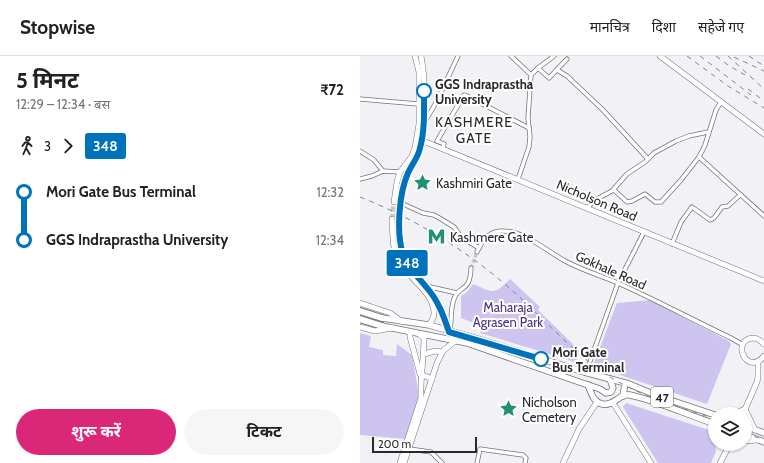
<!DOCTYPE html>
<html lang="hi">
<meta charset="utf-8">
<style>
body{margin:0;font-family:Cabin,"Noto Sans Devanagari",sans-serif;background:#f6f6f6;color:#202124;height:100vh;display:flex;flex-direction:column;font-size:15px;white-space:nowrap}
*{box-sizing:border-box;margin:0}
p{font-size:13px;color:#757577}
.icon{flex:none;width:22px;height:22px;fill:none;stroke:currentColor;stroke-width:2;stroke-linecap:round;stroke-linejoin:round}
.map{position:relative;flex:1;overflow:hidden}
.sheet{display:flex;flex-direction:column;background:#fff;width:360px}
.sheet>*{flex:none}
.badge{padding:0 8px;border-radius:3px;font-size:14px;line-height:26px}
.controls{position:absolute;left:348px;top:351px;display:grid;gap:8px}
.controls a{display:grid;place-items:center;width:44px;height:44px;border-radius:50%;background:#fff;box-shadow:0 1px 3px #0004;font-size:20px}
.scale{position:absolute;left:12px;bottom:10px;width:105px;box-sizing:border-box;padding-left:4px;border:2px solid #29282a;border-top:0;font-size:11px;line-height:14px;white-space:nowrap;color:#29282a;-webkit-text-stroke:3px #fff;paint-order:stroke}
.map>.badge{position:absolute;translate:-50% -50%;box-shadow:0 0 0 2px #fff}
.legs{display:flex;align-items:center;gap:6px;height:44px;padding:0 16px;font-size:13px}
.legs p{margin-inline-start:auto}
.summary{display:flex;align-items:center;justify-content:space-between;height:68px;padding:0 16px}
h1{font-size:22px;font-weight:700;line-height:30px}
.primary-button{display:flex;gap:8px;margin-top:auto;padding:8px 16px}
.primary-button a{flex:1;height:46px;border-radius:24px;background:#db2777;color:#fff;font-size:16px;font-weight:700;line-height:46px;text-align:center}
.primary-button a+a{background:#f6f6f6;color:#202124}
ul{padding:0 16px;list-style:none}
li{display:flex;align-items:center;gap:14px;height:48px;font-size:15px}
li i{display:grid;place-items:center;width:6px;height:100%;margin:0 5px;background:currentColor}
li i::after{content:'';width:10px;height:10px;margin:-5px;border:3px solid;border-radius:50%;background:#fff}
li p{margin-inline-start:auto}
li:first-child i{background:linear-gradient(#0000 50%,currentColor 0)}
li:last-child i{background:linear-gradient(currentColor 50%,#0000 0)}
header{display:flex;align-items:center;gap:24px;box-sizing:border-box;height:56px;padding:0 20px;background:#fff;border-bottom:1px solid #e0e0e0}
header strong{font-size:19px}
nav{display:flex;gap:22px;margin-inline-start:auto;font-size:14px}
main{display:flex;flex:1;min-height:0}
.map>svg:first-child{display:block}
</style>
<header>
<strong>Stopwise</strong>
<nav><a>मानचित्र</a><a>दिशा</a><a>सहेजे गए</a></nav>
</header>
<main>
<section class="sheet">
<div class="summary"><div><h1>5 मिनट</h1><p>12:29 – 12:34 · बस</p></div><b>₹72</b></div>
<div class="legs"><svg class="icon" aria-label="walk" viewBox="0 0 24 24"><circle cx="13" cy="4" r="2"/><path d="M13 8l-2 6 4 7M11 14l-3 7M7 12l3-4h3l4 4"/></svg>3<svg class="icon" aria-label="forward" viewBox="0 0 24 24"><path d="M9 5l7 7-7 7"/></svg><b class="badge" style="background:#0072bc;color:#fff">348</b></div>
<ul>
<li><i style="color:#0072bc"></i><b>Mori Gate Bus Terminal</b><p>12:32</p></li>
<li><i style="color:#0072bc"></i><b>GGS Indraprastha University</b><p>12:34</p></li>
</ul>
<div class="primary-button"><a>शुरू करें</a><a>टिकट</a></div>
</section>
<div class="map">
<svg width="404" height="407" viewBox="0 0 404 407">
<rect width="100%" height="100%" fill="#f2f1f6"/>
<g fill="#cdc5ef">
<path d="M150,223L180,251L178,254L221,296L217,297V303L215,307L209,304L120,277L122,270L101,262V240L107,236L113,228C133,236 134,240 150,223Z"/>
<path d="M290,244L369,285L371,288L347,348L233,310L257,247Z"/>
<path d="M0,277L11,280L9,291L23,294V299L36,300L37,288L52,299L59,339L45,383L0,379Z"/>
<path d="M266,347L355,376L356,395L351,407H298L263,351Z"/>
</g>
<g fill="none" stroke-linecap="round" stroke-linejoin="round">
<path stroke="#cac9cd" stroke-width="3.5" stroke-dasharray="3.5 2" stroke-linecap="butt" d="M111,212L117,196"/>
<g stroke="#cac9cd" stroke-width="5" stroke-dasharray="5 2.5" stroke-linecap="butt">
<path d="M32,163L34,146"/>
<path d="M39,166L41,149"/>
</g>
<defs>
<g id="street">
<path d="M151,0L171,19"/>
<path d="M178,12L189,22L207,3"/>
<path d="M197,14L207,20L242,53L288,103"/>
<path d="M0,43L58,48"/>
<path d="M64,67L77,45L98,0"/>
<path d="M83,93L84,88L77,85L104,39L107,40L169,72"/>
<path d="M0,95L14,104L23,115"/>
<path d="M339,101L404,160"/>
<path d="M0,123L12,120L23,115L40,116"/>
<path d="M158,123L169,91L170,81L168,62L171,19L178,12L194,0"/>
<path d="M254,134L267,146L272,145L285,138L295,146H301L321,124L339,101L345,89L356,54L361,46"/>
<path d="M41,147L63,157L74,159L81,163L94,171L101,181L119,192"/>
<path d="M227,152L235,144L252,135L267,118L285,106L294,97L316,85L329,80L348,76"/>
<path d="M312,188L321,166L332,151L350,164L354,162L362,151L368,150L380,139"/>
<path d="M117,196C122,185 129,174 143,175C164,175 187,195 205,205C222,214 241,220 258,227C296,244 333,264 371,282L383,289"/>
<path d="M66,230L97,237"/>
<path d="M90,274C92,264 90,253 94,243C99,228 110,238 111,212"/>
<path d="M224,316L228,311L258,227L284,176"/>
<path d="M49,393L71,396L82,407"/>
<path d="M117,407L120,393L163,399L166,402L165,407"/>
</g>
<g id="secondary">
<path d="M300,0L404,78"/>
<path d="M61,84L404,225"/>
<path d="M34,146L37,126L40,116L52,100L55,92L59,68V16L55,0"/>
<path d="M41,149C41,139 44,125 48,116C52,108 58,101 60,92C66,65 66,26 61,0"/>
<path d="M32,163C33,177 32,194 39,206C49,222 75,238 74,258C74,262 71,266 69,269"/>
<path d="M39,166C39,181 40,198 48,211C54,221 66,229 73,239C80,250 85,263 89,276"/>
<path d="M0,247L30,257L41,265"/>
<path d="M0,271L15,275L32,272"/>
<path d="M50,276V281L60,318L72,323"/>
<path d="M404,288C401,285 398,282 393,282C370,284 387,321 404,300"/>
<path d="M64,298L75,295L82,296"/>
<path d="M253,347L291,407"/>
<path d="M385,353L395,374"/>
<path d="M373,358L385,353"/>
<path d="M383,358L397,326L398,321V305"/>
<path d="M385,385L397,384"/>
<path d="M365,388L368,392L376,388"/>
<path d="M40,407L61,342C60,322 64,302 64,282L59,278"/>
<path d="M44,407L77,307L83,295L95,285"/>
<path d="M203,407L219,373L237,346"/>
<path d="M360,407L370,388"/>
</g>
<g id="primary">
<path d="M22,262L69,269L108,280L224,316L269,328L298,340L355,359"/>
<path d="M22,270L107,287L228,329L240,333L246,337L251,336L253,332L250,323"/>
<path d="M228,329C231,336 233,346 242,348C253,351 260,337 270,339C298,345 328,359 355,368"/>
<path d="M263,340L265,327"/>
<path d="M385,370L404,377"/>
<path d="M385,379L404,386"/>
</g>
<g id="highway">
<path d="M0,255L22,262"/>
<path d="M0,263L22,270"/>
</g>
</defs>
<use href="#street" stroke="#747377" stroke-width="5"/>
<use href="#secondary" stroke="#747377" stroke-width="6"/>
<use href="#primary" stroke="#747377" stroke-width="7"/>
<use href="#highway" stroke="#747377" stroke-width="8"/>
<use href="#street" stroke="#fff" stroke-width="3.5"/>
<use href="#secondary" stroke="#fff" stroke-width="5"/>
<use href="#primary" stroke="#fff" stroke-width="5.5"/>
<use href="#highway" stroke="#fff" stroke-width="6"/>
<g stroke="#868588" stroke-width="1" stroke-dasharray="5 5" stroke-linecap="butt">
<path d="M327,0L368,30L404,52"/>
<path d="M340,0L391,39"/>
<path d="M356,0L368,9L385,19"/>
<path d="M368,0L404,33"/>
<path d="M389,0L404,10"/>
<path d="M374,1L404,15"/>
<path d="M388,33L404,45"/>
<path d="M0,141C56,163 109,196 154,236C183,262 209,292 241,315C275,339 316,350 355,363"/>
<path d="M385,377L404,384"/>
</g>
</g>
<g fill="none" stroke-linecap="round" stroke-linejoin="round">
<defs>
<path id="line-1" d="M64,35C64,54 65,74 60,92C58,102 52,108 48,117C39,137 36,177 43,198C48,213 58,220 67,232C78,244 84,261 89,276L181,303"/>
</defs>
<use href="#line-1" stroke="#fff" stroke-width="9"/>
<use href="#line-1" stroke="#0072bc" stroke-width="6"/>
</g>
<defs>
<symbol id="sight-bare" viewBox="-9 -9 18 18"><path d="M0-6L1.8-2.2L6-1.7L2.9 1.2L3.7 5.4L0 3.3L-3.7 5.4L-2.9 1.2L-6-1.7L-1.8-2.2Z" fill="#229172" stroke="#fff" stroke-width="2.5" paint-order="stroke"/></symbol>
<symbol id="metro-bare" viewBox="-9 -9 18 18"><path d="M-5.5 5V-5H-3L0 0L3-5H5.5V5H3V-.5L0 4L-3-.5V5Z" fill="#229172" stroke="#fff" stroke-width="2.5" paint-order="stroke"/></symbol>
</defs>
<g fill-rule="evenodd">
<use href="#sight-bare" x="50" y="114" width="25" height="25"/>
<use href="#metro-bare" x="64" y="168" width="25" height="25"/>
<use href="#sight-bare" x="136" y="340" width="25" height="25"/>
</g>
<g fill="#fff" stroke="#0072bc" stroke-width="2">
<circle cx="64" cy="35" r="7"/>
<circle cx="181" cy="303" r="7"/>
</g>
<g text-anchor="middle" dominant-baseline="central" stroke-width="4" stroke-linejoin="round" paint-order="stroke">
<rect fill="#fff" stroke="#69686a" stroke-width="1" x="291" y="331" width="22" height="20" rx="3"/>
<g font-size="12" font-weight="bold" fill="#29282a">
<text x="302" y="341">47</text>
</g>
<g font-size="13" font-weight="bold" fill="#29282a" stroke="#fff" text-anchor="start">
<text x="75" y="28">GGS Indraprastha<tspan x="75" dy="15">University</tspan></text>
<text x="192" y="296">Mori Gate<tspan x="192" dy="15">Bus Terminal</tspan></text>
</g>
<g font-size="13" fill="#29282a" stroke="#fff" text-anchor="start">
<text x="76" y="127">Kashmiri Gate</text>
<text x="90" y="181">Kashmere Gate</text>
<text x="162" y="346">Nicholson<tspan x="162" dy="15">Cemetery</tspan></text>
</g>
<g font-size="13" fill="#29282a" stroke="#fff">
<text transform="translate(237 144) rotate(23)">Nicholson Road</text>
<text transform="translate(251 214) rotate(24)">Gokhale Road</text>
</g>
<g font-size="13" fill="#4c347f" stroke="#fff">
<text x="148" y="251">Maharaja<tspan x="148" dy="15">Agrasen Park</tspan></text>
</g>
<g font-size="14" letter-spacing="1" fill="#29282a" stroke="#fff">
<text x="114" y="66">KASHMERE<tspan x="114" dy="16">GATE</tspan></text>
</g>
</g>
</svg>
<div class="controls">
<a><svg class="icon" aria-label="layers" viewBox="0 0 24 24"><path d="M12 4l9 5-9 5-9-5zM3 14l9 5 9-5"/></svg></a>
</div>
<div class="scale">200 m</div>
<b class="badge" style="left:47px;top:207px;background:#0072bc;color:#fff">348</b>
</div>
</main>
